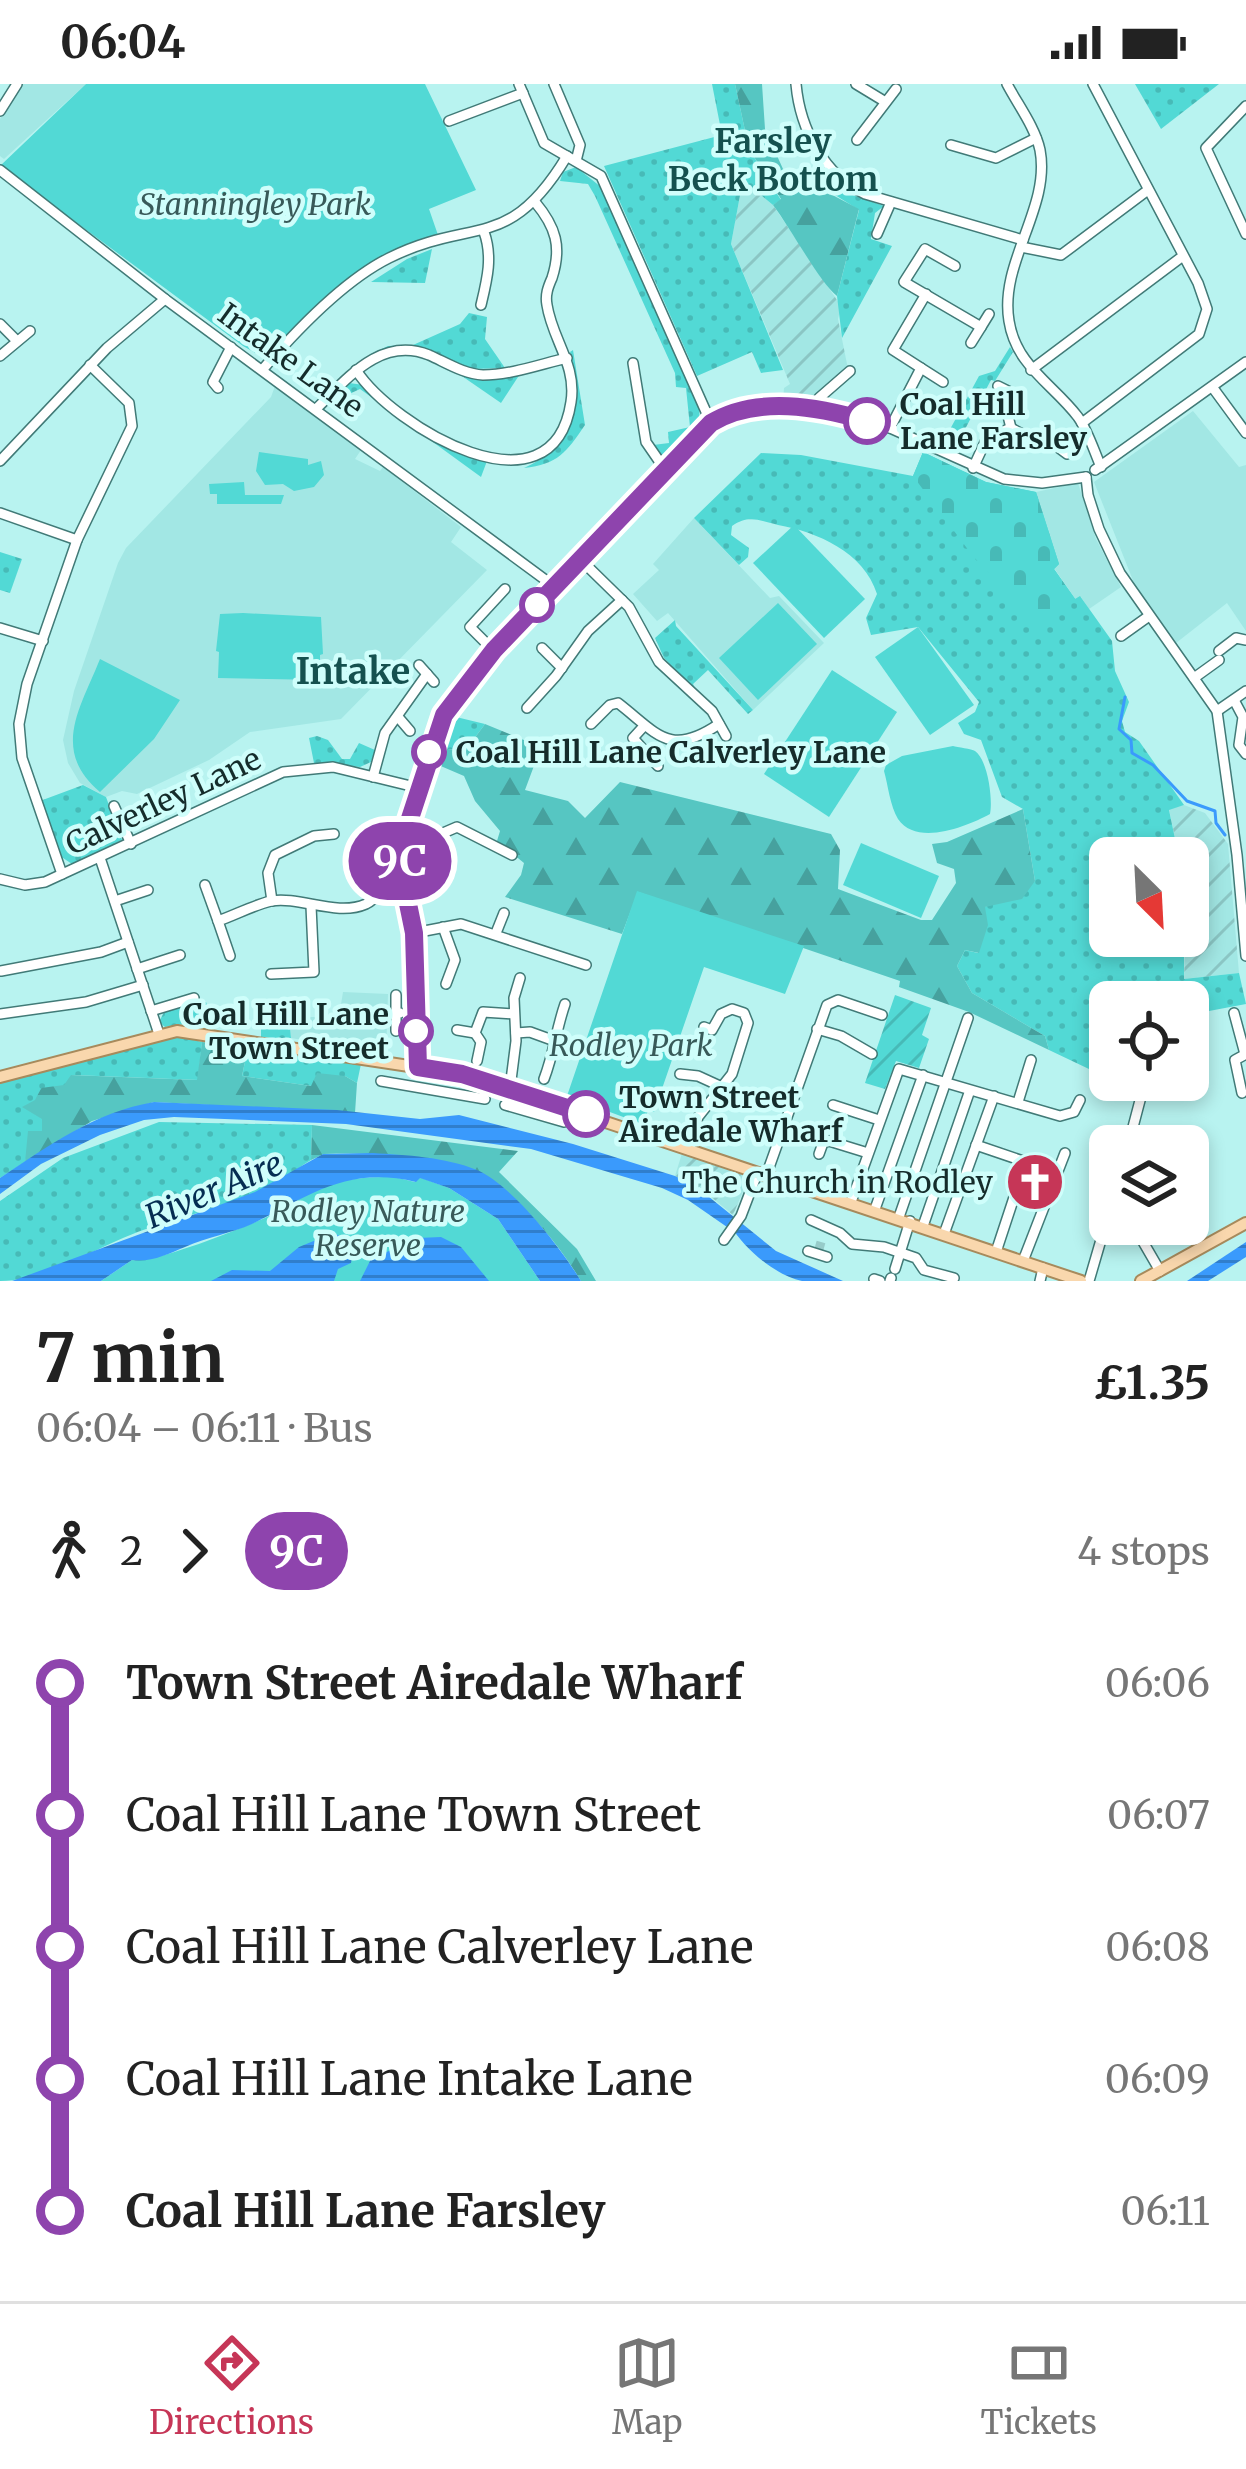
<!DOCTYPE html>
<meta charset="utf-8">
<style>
body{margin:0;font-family:Merriweather,serif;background:#f6f6f6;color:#222;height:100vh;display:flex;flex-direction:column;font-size:45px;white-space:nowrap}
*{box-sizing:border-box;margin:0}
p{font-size:39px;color:#767676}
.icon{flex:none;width:66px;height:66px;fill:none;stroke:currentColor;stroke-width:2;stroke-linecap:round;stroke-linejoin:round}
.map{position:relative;height:1197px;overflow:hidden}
.details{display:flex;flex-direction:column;background:#fff;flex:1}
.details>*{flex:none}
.badge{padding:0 24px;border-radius:39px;font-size:42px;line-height:78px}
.needle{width:78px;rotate:156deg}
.controls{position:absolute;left:1089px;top:753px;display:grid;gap:24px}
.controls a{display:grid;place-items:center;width:120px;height:120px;border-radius:18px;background:#fff;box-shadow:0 6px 18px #0003;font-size:60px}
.map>.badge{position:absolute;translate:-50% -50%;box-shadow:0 0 0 6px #fff}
.legs{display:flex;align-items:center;gap:18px;height:132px;padding:0 36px;font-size:39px}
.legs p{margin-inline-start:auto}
.headline{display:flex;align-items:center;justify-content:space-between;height:204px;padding:0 36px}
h1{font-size:66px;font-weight:700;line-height:90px}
ul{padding:0 36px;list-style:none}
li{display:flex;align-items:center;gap:42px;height:132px;font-size:45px}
li i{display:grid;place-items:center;width:18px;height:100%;margin:0 15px;background:currentColor}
li i::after{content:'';width:30px;height:30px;margin:-15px;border:9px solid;border-radius:50%;background:#fff}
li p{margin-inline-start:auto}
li:first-child i{background:linear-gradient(#0000 50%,currentColor 0)}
li:last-child i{background:linear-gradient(currentColor 50%,#0000 0)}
.status{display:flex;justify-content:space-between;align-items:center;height:84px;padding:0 60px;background:#fff;direction:ltr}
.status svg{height:33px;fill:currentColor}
.menu{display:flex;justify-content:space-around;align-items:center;height:168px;border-top:3px solid #e0e0e0;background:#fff;font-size:33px;color:#767676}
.menu a{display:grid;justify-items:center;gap:6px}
.menu .active{color:#c63657}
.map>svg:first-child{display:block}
</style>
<div class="status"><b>06:04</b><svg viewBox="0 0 49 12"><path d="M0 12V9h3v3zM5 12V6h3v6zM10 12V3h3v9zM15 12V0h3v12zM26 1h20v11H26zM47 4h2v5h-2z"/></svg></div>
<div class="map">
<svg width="1246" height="1197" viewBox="0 0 1246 1197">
<defs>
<pattern id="industrial-furrows" width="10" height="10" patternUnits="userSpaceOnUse" patternTransform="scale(3)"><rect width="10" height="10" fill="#a2e7e4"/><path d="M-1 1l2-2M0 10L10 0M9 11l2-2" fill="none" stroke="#8bc6c4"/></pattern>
<pattern id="grass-dots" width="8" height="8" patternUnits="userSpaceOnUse" patternTransform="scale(3)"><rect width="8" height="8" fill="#52d9d5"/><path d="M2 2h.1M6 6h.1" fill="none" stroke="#47bab7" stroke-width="1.8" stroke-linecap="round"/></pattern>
<pattern id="forest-firs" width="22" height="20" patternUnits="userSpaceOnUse" patternTransform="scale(3)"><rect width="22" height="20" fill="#56c6c2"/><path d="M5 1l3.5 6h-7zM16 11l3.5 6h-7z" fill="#46a19e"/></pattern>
<pattern id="cemetery-stones" width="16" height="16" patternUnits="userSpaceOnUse" patternTransform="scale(3)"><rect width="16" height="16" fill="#52d9d5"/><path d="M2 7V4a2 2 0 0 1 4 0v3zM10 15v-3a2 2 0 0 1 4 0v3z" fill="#47bab7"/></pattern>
<pattern id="garden-furrows" width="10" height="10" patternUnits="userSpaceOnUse" patternTransform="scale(3)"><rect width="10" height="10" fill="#52d9d5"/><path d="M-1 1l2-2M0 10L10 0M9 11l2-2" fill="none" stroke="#47bab7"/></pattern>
<pattern id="water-rules" width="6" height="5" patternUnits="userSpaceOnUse" patternTransform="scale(3)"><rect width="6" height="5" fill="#3a9afc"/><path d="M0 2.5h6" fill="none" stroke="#307ecc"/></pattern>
</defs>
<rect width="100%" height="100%" fill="#b8f3f0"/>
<g fill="#a2e7e4">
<path d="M21,0H86L4,75L0,72V35Z"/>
<path d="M275,302L361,366L355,375L380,387L383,383L461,443L451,458L487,486L341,635L250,648L209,676L137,710L122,707L106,713L80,699L68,679L63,656L74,607L118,479L126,464L271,313Z"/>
<path d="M1193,327L1239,383L1246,381V547L1227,519L1176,559L1136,504L1094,398Z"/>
<path d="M1078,399L1096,455L1121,503L1089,525L1081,513L1076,516L1054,484L1058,479L1036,408Z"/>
<path d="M694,434L770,514L779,512L824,559L753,626L668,529L657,537L633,510L659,486L653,480Z"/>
<path d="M343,908L388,910L386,970L291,954L289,933H339Z"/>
</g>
<g fill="url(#industrial-furrows)">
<path d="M750,102L773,121L841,222L838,235L848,285L812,314L783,316L784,304L790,300L731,160L741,106Z"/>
<path d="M1184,721L1205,729L1228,760L1239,889L1184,895L1188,774H1179L1169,725Z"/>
<path d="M683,1066L750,1091L733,1131L705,1108L675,1092Z"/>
</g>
<g fill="url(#grass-dots)">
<path d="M712,0H735L749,65L781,116L773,121L750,102L741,106L731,160L783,286L761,289L752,268L697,292L604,82L722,51Z"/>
<path d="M1135,0H1219L1161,45Z"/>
<path d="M576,83L601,103L699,323L700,342L671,375L659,373L653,361L669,359L668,348L690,343L686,304L676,303L675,289L595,112L588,100L560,97L563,88Z"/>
<path d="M825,88L847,109L884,122L875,129L871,155L892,162L842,254L837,212L859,126L824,104L803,98Z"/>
<path d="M432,165L425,199L371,198L407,175Z"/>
<path d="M469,229L487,233L485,255L505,284L472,285L398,263L324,310L371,270L388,262L413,261L460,240Z"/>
<path d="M1010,263L1013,268L995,297L991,296L954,366L942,360L979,292L995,287Z"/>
<path d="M573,266L585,341C566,369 558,380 524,384C570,365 585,315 570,268Z"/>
<path d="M456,288L520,290L501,319Z"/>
<path d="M349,299L364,301L463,368L487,377L481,393L360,305L332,318Z"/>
<path d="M923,368L986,398L1036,408L1059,480L1054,485L1075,515L1080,512L1112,557L1115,587L1129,618L1122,637L1125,648L1139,657L1184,721L1169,726L1179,774H1110V852H1184V895L1239,889L1246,920L1188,931V918H1110V995L1049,966L1045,952L972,909L957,882L965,866L978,869L985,823L1035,797L1023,725L1002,713L981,656L964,650L958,639L975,628L979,618L918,543L871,551L866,534L877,510C864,468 817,448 778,441C760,437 749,430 732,442L731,451L749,464L748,473L739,481L694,434L761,369L801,371L913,392Z"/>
<path d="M0,468L22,475L10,509L0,506Z"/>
<path d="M675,536L676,542L753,626L748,630L708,586L693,600L697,608L664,574L655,554Z"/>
<path d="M452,632L485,640L465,667L440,664Z"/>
<path d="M317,652L328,656L342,675H350L359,659L375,666L371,678L360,683L314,679L309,654Z"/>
<path d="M83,701L106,713L122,756L72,780L57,770L40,717Z"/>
<path d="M206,918L211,932L192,939L165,943L159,938L164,928Z"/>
<path d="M289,933L291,954H261V938Z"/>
<path d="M177,952L202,958L198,996L72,991L42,1035V1047L29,1063L25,1078L0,1094V997Z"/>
<path d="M248,963L361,980L357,999L345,992L311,1002L242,992Z"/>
<path d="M159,1038L312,1041L311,1076C300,1082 291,1091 280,1097C231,1125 173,1132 123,1154C86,1170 40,1197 0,1197V1117L63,1074Z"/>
</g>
<g fill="url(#forest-firs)">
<path d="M735,0H762L765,45L783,85L859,125L837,212C820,199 790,143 773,121L781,115L749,65Z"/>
<path d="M485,640L541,663L525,706L568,717L585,734L620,698L831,750L840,766L838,805L921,836H932L956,799L954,785L937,779L932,760L947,758L1023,725L1035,797L1022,815L985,823L988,841L979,869L965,866L957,882L972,909L1045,952L1049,966L969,928L899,903L900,897L638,808L622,850L505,813L521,791L524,779L497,757L500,747L475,717L464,692L436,680L440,664L465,667Z"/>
<path d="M202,958L248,963L242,992L311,1002L317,989L345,992L357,999L355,1029L154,1018L92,1037L25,1078L28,1047H42V1035L22,1023L35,1016L41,1004L64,1001L71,991L197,996Z"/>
<path d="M312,1041L518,1067L499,1088L577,1165L596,1197H581C515,1089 445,1066 324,1070L311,1076Z"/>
</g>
<path fill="url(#cemetery-stones)" d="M923,368L986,398L1036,408L1059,480L1054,485L1076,516L1039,545L972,471L913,392Z"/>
<g fill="#52d9d5">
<path d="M86,0H425L476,106L429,125L438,151L394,167L263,273L243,262L0,82Z"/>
<path d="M259,368L308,375V381L321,377L324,391L314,403L294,407L283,400L265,401L256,387Z"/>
<path d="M244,398L245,411H284L281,420H217V410H210L209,400Z"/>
<path d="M794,441L865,515L824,554L753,479Z"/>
<path d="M778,519L817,560L758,616L719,574Z"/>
<path d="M243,529L321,533L323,570L320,571V596L218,594L219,568L216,567L220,530Z"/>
<path d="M918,543L974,621L930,651L875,573Z"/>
<path d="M100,575L180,616L154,655L100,708C50,666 81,623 100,575Z"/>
<path d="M832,586L897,628L829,733L764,690Z"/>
<path d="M953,662C957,663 972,665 975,667C988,676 993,716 990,730C968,742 917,763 898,735C890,722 888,701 884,687L886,681L902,672Z"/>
<path d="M861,759L939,792L921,834L843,801Z"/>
<path d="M637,807L804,862L785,910L704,883L654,1028L648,1027L642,1040L567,1012Z"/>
<path d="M394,1093L415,1098L419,1093L449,1104L498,1135L540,1197H101L132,1176C155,1180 256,1139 280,1127C294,1120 305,1109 320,1103C343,1094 369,1093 394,1093Z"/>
</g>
<path fill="url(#garden-furrows)" d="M895,911L931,924L922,951L929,955L919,984L896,977L885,1005L865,999Z"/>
<g fill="url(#water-rules)">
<path d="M154,1018L337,1026L420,1035L459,1031L573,1060L675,1092L698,1104L776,1167L843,1197C830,1197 814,1197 802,1197C774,1191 743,1163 731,1142L727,1143L688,1116L662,1104L531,1065L346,1040L174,1033L144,1036L100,1051L41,1080L0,1110V1094C48,1062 95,1028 154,1018Z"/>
<path d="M373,1069C406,1071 445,1073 477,1086C512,1101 561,1164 581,1197H540L498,1135L449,1104L420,1094L416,1098C345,1081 307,1114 252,1140C232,1149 207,1153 185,1163C168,1170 150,1179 132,1176L101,1197H12L255,1108L323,1070Z"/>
<path d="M333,1149L347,1155L353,1167L351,1179L338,1185L334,1197H211L232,1186L270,1187L299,1163Z"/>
<path d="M441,1153L461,1163L489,1197H360L371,1175L418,1154Z"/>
<path d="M1246,1158V1173L1208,1197H1187Z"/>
</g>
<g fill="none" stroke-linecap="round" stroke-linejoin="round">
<path stroke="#3a9afc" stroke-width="3" d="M1125,613L1119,645L1131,656L1132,669L1153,681L1187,717L1215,727L1216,739L1225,751"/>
<path stroke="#97cbc9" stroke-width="9" stroke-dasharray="9 4.5" stroke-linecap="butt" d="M819,1165L821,1158"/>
<defs>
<g id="minor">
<path d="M519,0L544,59L601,92L711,339"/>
<path d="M554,0L580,61L576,77"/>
<path d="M796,0C800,45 824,91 865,110L1023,156"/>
<path d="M856,0L884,17"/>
<path d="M1007,0C1018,21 1035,43 1040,66C1051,124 999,178 1009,237C1016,282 1053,300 1078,333C1088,347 1094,367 1101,383"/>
<path d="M1246,22L1206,64L1246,150"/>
<path d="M0,27L17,0"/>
<path d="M449,37L523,9"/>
<path d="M857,56L896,5"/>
<path d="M951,61L996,74L1036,54"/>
<path d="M0,86L165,215L555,503"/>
<path d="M877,150L891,118"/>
<path d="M1021,163L1061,171L1148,106"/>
<path d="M955,182L925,165L904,198L981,243L989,230"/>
<path d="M481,221C487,196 493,173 484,148"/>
<path d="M0,240L16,256"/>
<path d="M971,259L981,243"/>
<path d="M0,272L30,247"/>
<path d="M633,279L646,358L666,387"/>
<path d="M921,284L943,298"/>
<path d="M263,285C295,248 345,196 389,174C473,132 508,170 567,72"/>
<path d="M356,286C393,343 553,438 571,318C577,281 552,255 547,221C545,211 548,203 552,194C562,163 556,143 535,118"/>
<path d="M1031,286L1183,172"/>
<path d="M998,302L1016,311L1007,328L1011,344"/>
<path d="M218,304L213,298L231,263"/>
<path d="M1213,304L1246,349"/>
<path d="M317,324C348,294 381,252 429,271C447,279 464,290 483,291C511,291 541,280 567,274"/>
<path d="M818,325L819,314L850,287"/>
<path d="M1082,339L1199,250L1207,225L1198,199L1093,0"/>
<path d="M890,344L921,284L893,266L926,210"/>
<path d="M0,377L107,264L165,215"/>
<path d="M973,384L987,354L1011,344L1035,357L1040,350L1067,370"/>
<path d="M1095,386L1246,278"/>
<path d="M1086,393L1088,411L1099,445L1120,489L1217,627L1237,771L1246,872"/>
<path d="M0,429L77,456"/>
<path d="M582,477L629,523L659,578L712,627L726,652"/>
<path d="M0,544L43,557"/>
<path d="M1121,552L1149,532"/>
<path d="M542,564L562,584"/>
<path d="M493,566L470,543L505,505"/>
<path d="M1219,567L1236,554L1246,556"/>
<path d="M419,581L434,598"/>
<path d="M1194,594L1219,576"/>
<path d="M1234,616L1243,633L1239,661L1246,670"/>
<path d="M527,624L556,592L588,547L622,516"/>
<path d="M1217,627L1246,607"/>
<path d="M398,633L410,647"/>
<path d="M591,640L610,621L618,619C657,649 669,674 719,640"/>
<path d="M644,642L633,654L658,682"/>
<path d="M373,693L385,649L427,590"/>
<path d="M114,722L131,760"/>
<path d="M405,750L427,756L457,743L512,771"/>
<path d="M100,774L159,950"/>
<path d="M62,790L22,674L19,640L27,600L77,456L132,342L129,319L90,281"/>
<path d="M0,795L25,801L45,798L283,688L333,683L419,704"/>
<path d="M205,801L218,837"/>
<path d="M115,817L148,806"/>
<path d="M272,817L268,789L275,771L314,752L334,750"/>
<path d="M443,843L455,876L446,900"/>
<path d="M414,849L461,840L586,881"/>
<path d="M496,849L504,829"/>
<path d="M230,872L218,837C235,831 254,821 271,817C300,812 337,833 366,820C382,812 379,799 403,794"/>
<path d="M137,885L180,871"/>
<path d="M1,887L101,868L128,858"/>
<path d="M271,890L314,888L311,822"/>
<path d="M396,911V929"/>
<path d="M151,927L194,914"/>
<path d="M1234,929L1245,970"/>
<path d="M0,930L86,918L143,901"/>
<path d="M817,945L841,952L872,970"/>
<path d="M457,946L475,949"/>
<path d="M396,947V929H400"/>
<path d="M516,949L530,948L552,956"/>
<path d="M477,977L481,958L475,949L483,928L514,930"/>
<path d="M417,983L414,849L398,771L444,631L493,566L711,339L743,325L829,327L890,344L1004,395L1042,399L1086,393"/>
<path d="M680,990L698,992L722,1003"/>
<path d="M544,995C554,969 556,946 565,920"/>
<path d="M381,997L485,1015"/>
<path d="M510,1004L516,957L514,914L520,894"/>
<path d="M1242,1009L1235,976L1246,970"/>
<path d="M1018,1018L1031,976"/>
<path d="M505,1021L564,1038"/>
<path d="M833,1021L879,1036"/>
<path d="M976,1061L1055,1088"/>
<path d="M1128,1062L1143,1005"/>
<path d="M689,1066L698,1033L732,990L748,939L744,929L732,925L721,930L712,946L704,943"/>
<path d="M819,1070L823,1059L829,1057L868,1069"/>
<path d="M766,1092L827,921L838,916L882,931"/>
<path d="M851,1118L899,985L1060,1032L1074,1028L1080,1016"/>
<path d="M875,1125L923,991"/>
<path d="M899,1133L968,934"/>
<path d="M811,1136L840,1149L852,1160L884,1163L916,1174L924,1186L954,1194"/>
<path d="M1146,1140L1142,1156L1160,1187"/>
<path d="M923,1142L969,1009"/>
<path d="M944,1150L994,1012"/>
<path d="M724,1156L741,1132L757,1090"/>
<path d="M808,1167L827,1173"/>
<path d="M996,1168L1026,1077"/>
<path d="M1023,1177L1065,1069"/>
<path d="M895,1185L910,1137"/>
<path d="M874,1195L880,1197"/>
<path d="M890,1197L891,1194"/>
<path d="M1040,1197L1043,1184"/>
<path d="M1089,1197L1110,1125"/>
</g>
<g id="major">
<path d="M0,993L177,947L462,990L1081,1197"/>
<path d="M1141,1197L1246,1139"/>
</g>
</defs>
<use href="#minor" stroke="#417a77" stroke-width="12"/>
<use href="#major" stroke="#a78a5c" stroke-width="14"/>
<use href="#minor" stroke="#fff" stroke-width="9"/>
<use href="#major" stroke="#f9d7ad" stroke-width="10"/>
</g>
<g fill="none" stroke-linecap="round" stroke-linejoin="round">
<defs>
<path id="line-1" d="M586,1030L462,990L418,983L414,849L398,771L444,631L494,566L711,339C757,311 819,323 867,337"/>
</defs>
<use href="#line-1" stroke="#fff" stroke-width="27"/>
<use href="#line-1" stroke="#8e44ad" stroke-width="18"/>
</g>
<defs>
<symbol id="church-disc" viewBox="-11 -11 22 22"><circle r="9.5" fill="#c63657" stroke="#cffefb"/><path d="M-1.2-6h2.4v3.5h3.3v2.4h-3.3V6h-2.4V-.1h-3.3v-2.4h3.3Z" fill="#fff"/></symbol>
</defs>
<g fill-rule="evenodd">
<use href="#church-disc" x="1002" y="1065" width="66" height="66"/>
</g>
<g fill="#fff" stroke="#8e44ad" stroke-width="6">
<circle cx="867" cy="337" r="21"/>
<circle cx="537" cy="521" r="15"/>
<circle cx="429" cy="668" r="15"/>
<circle cx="416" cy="947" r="15"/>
<circle cx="586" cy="1030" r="21"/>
</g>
<g text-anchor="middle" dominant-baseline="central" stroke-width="9" stroke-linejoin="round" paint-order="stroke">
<g font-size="30" font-style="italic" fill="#385a59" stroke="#cffefb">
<text x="255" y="120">Stanningley Park</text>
<text x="631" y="961">Rodley Park</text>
<text x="368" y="1127">Rodley Nature<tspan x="368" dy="34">Reserve</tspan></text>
</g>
<g font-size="30" fill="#152c2b" stroke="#cffefb">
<text transform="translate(291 276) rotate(36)">Intake Lane</text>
<text transform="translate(163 717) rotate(-25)">Calverley Lane</text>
</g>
<g font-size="30" font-weight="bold" fill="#152c2b" stroke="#cffefb" text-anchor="start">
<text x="900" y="320">Coal Hill<tspan x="900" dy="34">Lane Farsley</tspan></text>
<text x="456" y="668">Coal Hill Lane Calverley Lane</text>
<text x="389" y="930" text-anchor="end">Coal Hill Lane<tspan x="389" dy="34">Town Street</tspan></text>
<text x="619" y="1013">Town Street<tspan x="619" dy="34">Airedale Wharf</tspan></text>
</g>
<g font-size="30" fill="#152c2b" stroke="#cffefb" text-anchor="end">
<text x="993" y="1098">The Church in Rodley</text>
</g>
<g font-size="33" font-weight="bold" fill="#15514f" stroke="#cffefb">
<text x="773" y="57">Farsley<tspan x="773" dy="38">Beck Bottom</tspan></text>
</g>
<g font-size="33" font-style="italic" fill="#062d52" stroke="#cffefb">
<text transform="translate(214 1106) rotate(-23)">River Aire</text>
</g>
<g font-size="36" font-weight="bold" fill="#15514f" stroke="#cffefb">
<text x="353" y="587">Intake</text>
</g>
</g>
</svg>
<div class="controls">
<a><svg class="needle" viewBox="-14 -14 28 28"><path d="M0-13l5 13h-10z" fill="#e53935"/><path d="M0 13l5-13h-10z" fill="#767676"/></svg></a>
<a><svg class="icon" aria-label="locate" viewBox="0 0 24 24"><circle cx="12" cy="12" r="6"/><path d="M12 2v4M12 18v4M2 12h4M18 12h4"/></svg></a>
<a><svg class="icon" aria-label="layers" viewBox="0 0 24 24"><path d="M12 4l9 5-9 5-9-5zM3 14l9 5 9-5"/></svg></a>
</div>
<b class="badge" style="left:400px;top:777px;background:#8e44ad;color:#fff">9C</b>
</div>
<section class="details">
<div class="headline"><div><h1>7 min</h1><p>06:04 – 06:11 · Bus</p></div><b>£1.35</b></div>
<div class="legs"><svg class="icon" aria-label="walk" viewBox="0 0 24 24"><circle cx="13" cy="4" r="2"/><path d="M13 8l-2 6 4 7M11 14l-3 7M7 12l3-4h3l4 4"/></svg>2<svg class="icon" aria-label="forward" viewBox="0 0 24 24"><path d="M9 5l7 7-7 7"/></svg><b class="badge" style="background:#8e44ad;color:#fff">9C</b><p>4 stops</p></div>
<ul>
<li><i style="color:#8e44ad"></i><b>Town Street Airedale Wharf</b><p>06:06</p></li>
<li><i style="color:#8e44ad"></i><span>Coal Hill Lane Town Street</span><p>06:07</p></li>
<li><i style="color:#8e44ad"></i><span>Coal Hill Lane Calverley Lane</span><p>06:08</p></li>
<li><i style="color:#8e44ad"></i><span>Coal Hill Lane Intake Lane</span><p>06:09</p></li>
<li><i style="color:#8e44ad"></i><b>Coal Hill Lane Farsley</b><p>06:11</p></li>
</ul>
</section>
<nav class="menu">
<a class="active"><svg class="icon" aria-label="directions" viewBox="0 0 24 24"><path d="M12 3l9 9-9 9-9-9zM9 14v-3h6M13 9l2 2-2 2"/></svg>Directions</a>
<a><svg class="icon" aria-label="map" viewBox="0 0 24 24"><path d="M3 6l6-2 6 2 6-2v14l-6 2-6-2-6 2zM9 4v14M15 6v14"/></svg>Map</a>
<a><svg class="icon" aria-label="tickets" viewBox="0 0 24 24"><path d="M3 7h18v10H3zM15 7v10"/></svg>Tickets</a>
</nav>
